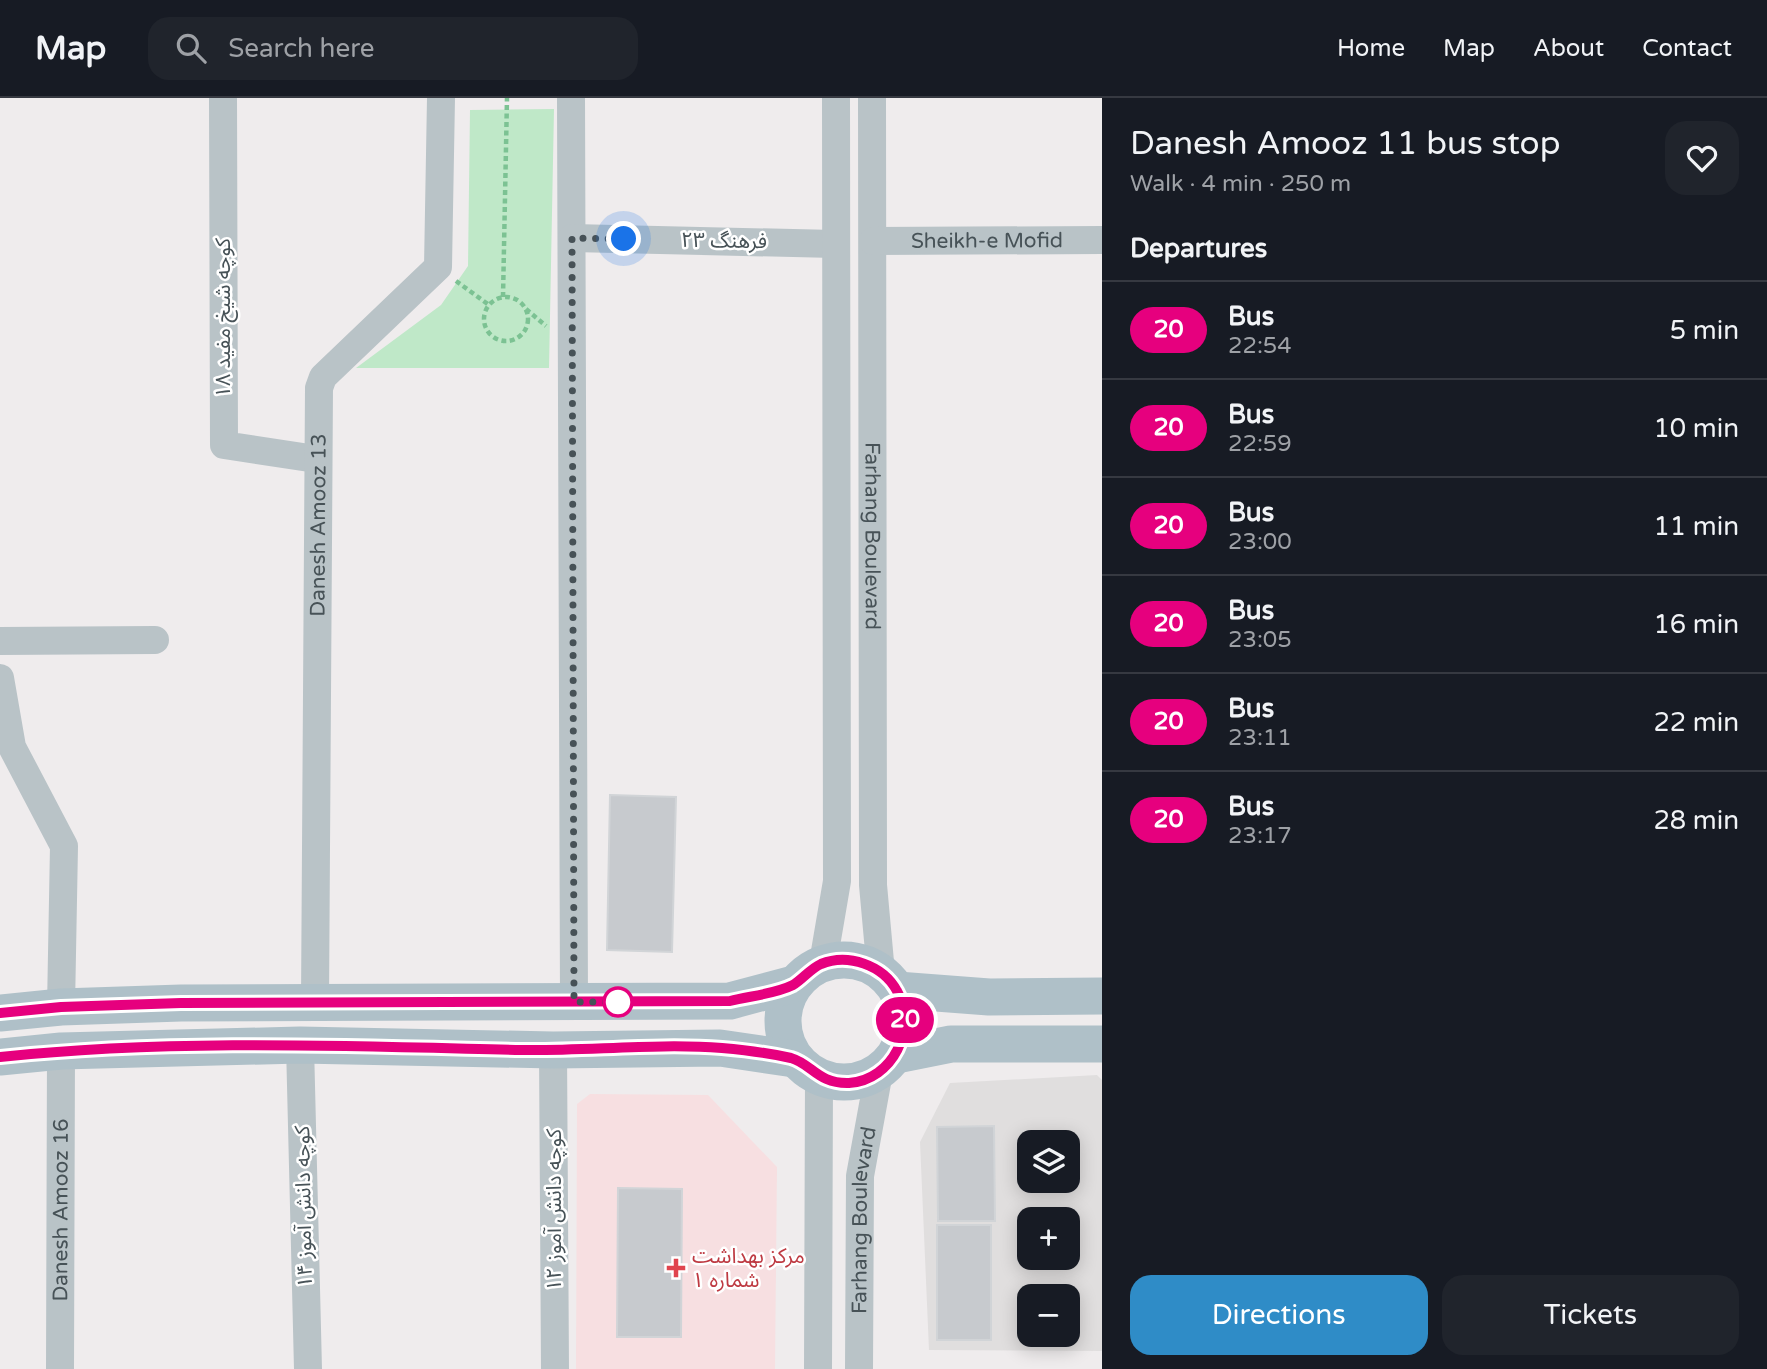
<!DOCTYPE html>
<meta charset="utf-8">
<style>
body{margin:0;font-family:"Varela Round","Noto Sans Arabic",sans-serif;background:#20242c;color:#f1f3f6;height:100vh;display:flex;flex-direction:column;font-size:26px;white-space:nowrap}
*{box-sizing:border-box;margin:0}
p{font-size:23px;color:#9ea1a6}
.icon{flex:none;width:38px;height:38px;fill:none;stroke:currentColor;stroke-width:2;stroke-linecap:round;stroke-linejoin:round}
.map{position:relative;flex:1;overflow:hidden}
.side{display:flex;flex-direction:column;background:#171b24;width:665px}
.side>*{flex:none}
.badge{padding:0 14px;border-radius:23px;font-size:24px;line-height:46px}
.tools{position:absolute;left:1017px;top:1032px;display:grid;gap:14px}
.tools a{display:grid;place-items:center;width:63px;height:63px;border-radius:14px;background:#171b24;box-shadow:0 4px 18px #0003;font-size:35px}
.you{position:absolute;width:35px;height:35px;margin:-18px;border:5px solid #fff;border-radius:50%;background:#1a73e8;box-shadow:0 0 0 10px #1a73e833}
.map>.badge{position:absolute;translate:-50% -50%;box-shadow:0 0 0 4px #fff}
h2{padding:0 28px;font-size:26px;line-height:63px}
.round{display:grid;place-items:center;flex:none;width:74px;height:74px;border-radius:21px;background:#20242c}
.overview{display:flex;align-items:center;justify-content:space-between;height:119px;padding:0 28px}
h1{font-size:33px;font-weight:600;line-height:52px}
.button{display:flex;gap:14px;margin-top:auto;padding:14px 28px}
.button a{flex:1;height:80px;border-radius:21px;background:#2f8cc7;color:#fff;font-size:28px;font-weight:600;line-height:80px;text-align:center}
.button a+a{background:#20242c;color:#f1f3f6}
ul{padding:0;list-style:none}
li{display:flex;align-items:center;gap:21px;height:98px;padding:0 28px;border-top:2px solid #363941}
li div{flex:1}
li b{display:block;font-size:26px}
li em{font-style:normal}
li .badge{min-width:77px;font-weight:700;text-align:center}
header{display:flex;align-items:center;gap:42px;box-sizing:border-box;height:98px;padding:0 35px;background:#171b24;border-bottom:2px solid #363941}
header strong{font-size:33px}
nav{display:flex;gap:38px;margin-inline-start:auto;font-size:24px}
.search{width:490px;height:63px;background:#20242c;display:flex;align-items:center;gap:18px;box-sizing:border-box;padding:0 24px;border-radius:21px;color:#9ea1a6;font-size:26px}
main{display:flex;flex:1;min-height:0}
.map>svg:first-child{display:block}
</style>
<header>
<strong>Map</strong>
<div class="search"><svg class="icon" aria-label="search" viewBox="0 0 24 24"><circle cx="10" cy="10" r="6"/><path d="M15 15l6 6"/></svg>Search here</div>
<nav><a>Home</a><a>Map</a><a>About</a><a>Contact</a></nav>
</header>
<main>
<div class="map">
<svg width="1102" height="1271" viewBox="0 0 1102 1271">
<rect width="100%" height="100%" fill="#efeced"/>
<path fill="#e0dede" fill-rule="evenodd" d="M1097,977L1102,982V1253L929,1252L920,1044L950,985ZM1029,1045H1068V1083H1029ZM1029,1122H1068V1160H1029ZM1029,1199H1068V1237H1029Z"/>
<path fill="#f7dfe1" d="M590,996L708,997L777,1069L775,1271H576L577,1006Z"/>
<path fill="#bfe8c8" d="M554,11L549,270H356L441,207L468,168L470,12Z"/>
<g fill="#c7cace" stroke="#d1d4d7" stroke-width="2">
<path d="M610,697L676,699L672,854L607,852Z"/>
<path d="M994,1028L995,1123H938L937,1029Z"/>
<path d="M618,1090L682,1091L681,1239H617Z"/>
<rect x="937" y="1127" width="54" height="115"/>
</g>
<g fill="none" stroke-linecap="round" stroke-linejoin="round">
<g stroke="#7cc293" stroke-width="4.5" stroke-dasharray="5 3.5" stroke-linecap="butt">
<path d="M456,183L489,207"/>
<path d="M503,199L507,0"/>
<circle cx="506" cy="221" r="22"/>
<path d="M526,211L546,228"/>
</g>
<g stroke="#b9c3c7" stroke-width="28">
<path d="M223,0L224,347L316,361"/>
<path d="M571,0L574,904"/>
<path id="s1" d="M872,0L873,787L881,875"/>
<path d="M572,140L835,146"/>
<path id="s2" d="M873,143L1102,142"/>
<path d="M0,543L155,542"/>
<path d="M0,580L12,649L64,748L61,909"/>
<path d="M823,865L837,783L836,0"/>
<path id="s3" d="M315,903L319,290L323,279L438,169L441,0"/>
<path d="M300,947L308,1271"/>
<path d="M553,952L555,1271"/>
<path id="s4" d="M60,1271L61,953"/>
<path d="M818,1271L819,980"/>
<path id="s5" d="M859,1271L860,1078L879,974"/>
</g>
<g stroke="#afc0c8" stroke-width="37">
<circle cx="844" cy="923" r="61"/>
<path d="M897,892L989,899L1102,898"/>
<path d="M0,915L61,909L181,905L730,903L794,886"/>
<path d="M896,957L951,946H1102"/>
<path d="M0,959L61,953L300,947L553,952L720,950L794,961"/>
</g>
</g>
<g fill="none" stroke-linecap="round" stroke-linejoin="round">
<defs>
<path id="line" d="M0,915L61,909L181,905L730,903C750,898 775,896 793,887C803,881 810,871 821,866C848,855 883,867 897,893C918,930 893,982 849,985C818,986 812,966 791,960C769,955 744,952 722,950C658,945 587,953 522,952C348,948 173,941 0,959"/>
</defs>
<use href="#line" stroke="#fff" stroke-width="16"/>
<use href="#line" stroke="#e6007e" stroke-width="10"/>
<path stroke="#475257" stroke-width="7" stroke-dasharray="0 12.6" d="M618,904H574L572,140L624,141"/>
</g>
<circle fill="#fff" stroke="#e6007e" stroke-width="3.5" cx="618" cy="904" r="14"/>
<path fill="#e0444e" stroke="#fff" stroke-width="2.5" d="M672.5 1159.5h7v7h7v7h-7v7h-7v-7h-7v-7h7z"/>
<g text-anchor="middle" dominant-baseline="central" stroke-width="5" stroke-linejoin="round" paint-order="stroke">
<g font-size="21" fill="#475257" stroke="#fff">
<text stroke="none"><textPath href="#s2" startOffset="114">Sheikh-e Mofid</textPath></text>
<text transform="translate(724 143) rotate(1)">فرهنگ ۲۳</text>
<text transform="translate(223 220) rotate(-90)">کوچه شیخ مفید ۱۸</text>
<text stroke="none"><textPath href="#s3" startOffset="476">Danesh Amooz 13</textPath></text>
<text stroke="none"><textPath href="#s1" startOffset="438">Farhang Boulevard</textPath></text>
<text transform="translate(304 1109) rotate(-91)">کوچه دانش آموز ۱۴</text>
<text stroke="none"><textPath href="#s4" startOffset="159">Danesh Amooz 16</textPath></text>
<text transform="translate(554 1112) rotate(-90)">کوچه دانش آموز ۱۲</text>
<text stroke="none"><textPath href="#s5" startOffset="149">Farhang Boulevard</textPath></text>
</g>
<g font-size="21" fill="#be3a42" stroke="#fff" text-anchor="start">
<text x="692" y="1158">مرکز بهداشت<tspan x="692" dy="24">شماره ۱</tspan></text>
</g>
</g>
</svg>
<div class="tools">
<a><svg class="icon" aria-label="layers" viewBox="0 0 24 24"><path d="M12 4l9 5-9 5-9-5zM3 14l9 5 9-5"/></svg></a>
<a>+</a>
<a>−</a>
</div>
<div class="you" style="left:624px;top:141px"></div>
<b class="badge" style="left:905px;top:922px;background:#e6007e;color:#fff">20</b>
</div>
<section class="side">
<div class="overview"><div><h1>Danesh Amooz 11 bus stop</h1><p>Walk · 4 min · 250 m</p></div><a class="round"><svg class="icon" aria-label="heart" viewBox="0 0 24 24"><path d="M12 20l-8-8c-3-5 5-10 8-4 3-6 11-1 8 4z"/></svg></a></div>
<h2>Departures</h2>
<ul>
<li><span class="badge" style="background:#e6007e;color:#fff">20</span><div><b>Bus</b><p>22:54</p></div><em>5 min</em></li>
<li><span class="badge" style="background:#e6007e;color:#fff">20</span><div><b>Bus</b><p>22:59</p></div><em>10 min</em></li>
<li><span class="badge" style="background:#e6007e;color:#fff">20</span><div><b>Bus</b><p>23:00</p></div><em>11 min</em></li>
<li><span class="badge" style="background:#e6007e;color:#fff">20</span><div><b>Bus</b><p>23:05</p></div><em>16 min</em></li>
<li><span class="badge" style="background:#e6007e;color:#fff">20</span><div><b>Bus</b><p>23:11</p></div><em>22 min</em></li>
<li><span class="badge" style="background:#e6007e;color:#fff">20</span><div><b>Bus</b><p>23:17</p></div><em>28 min</em></li>
</ul>
<div class="button"><a>Directions</a><a>Tickets</a></div>
</section>
</main>
